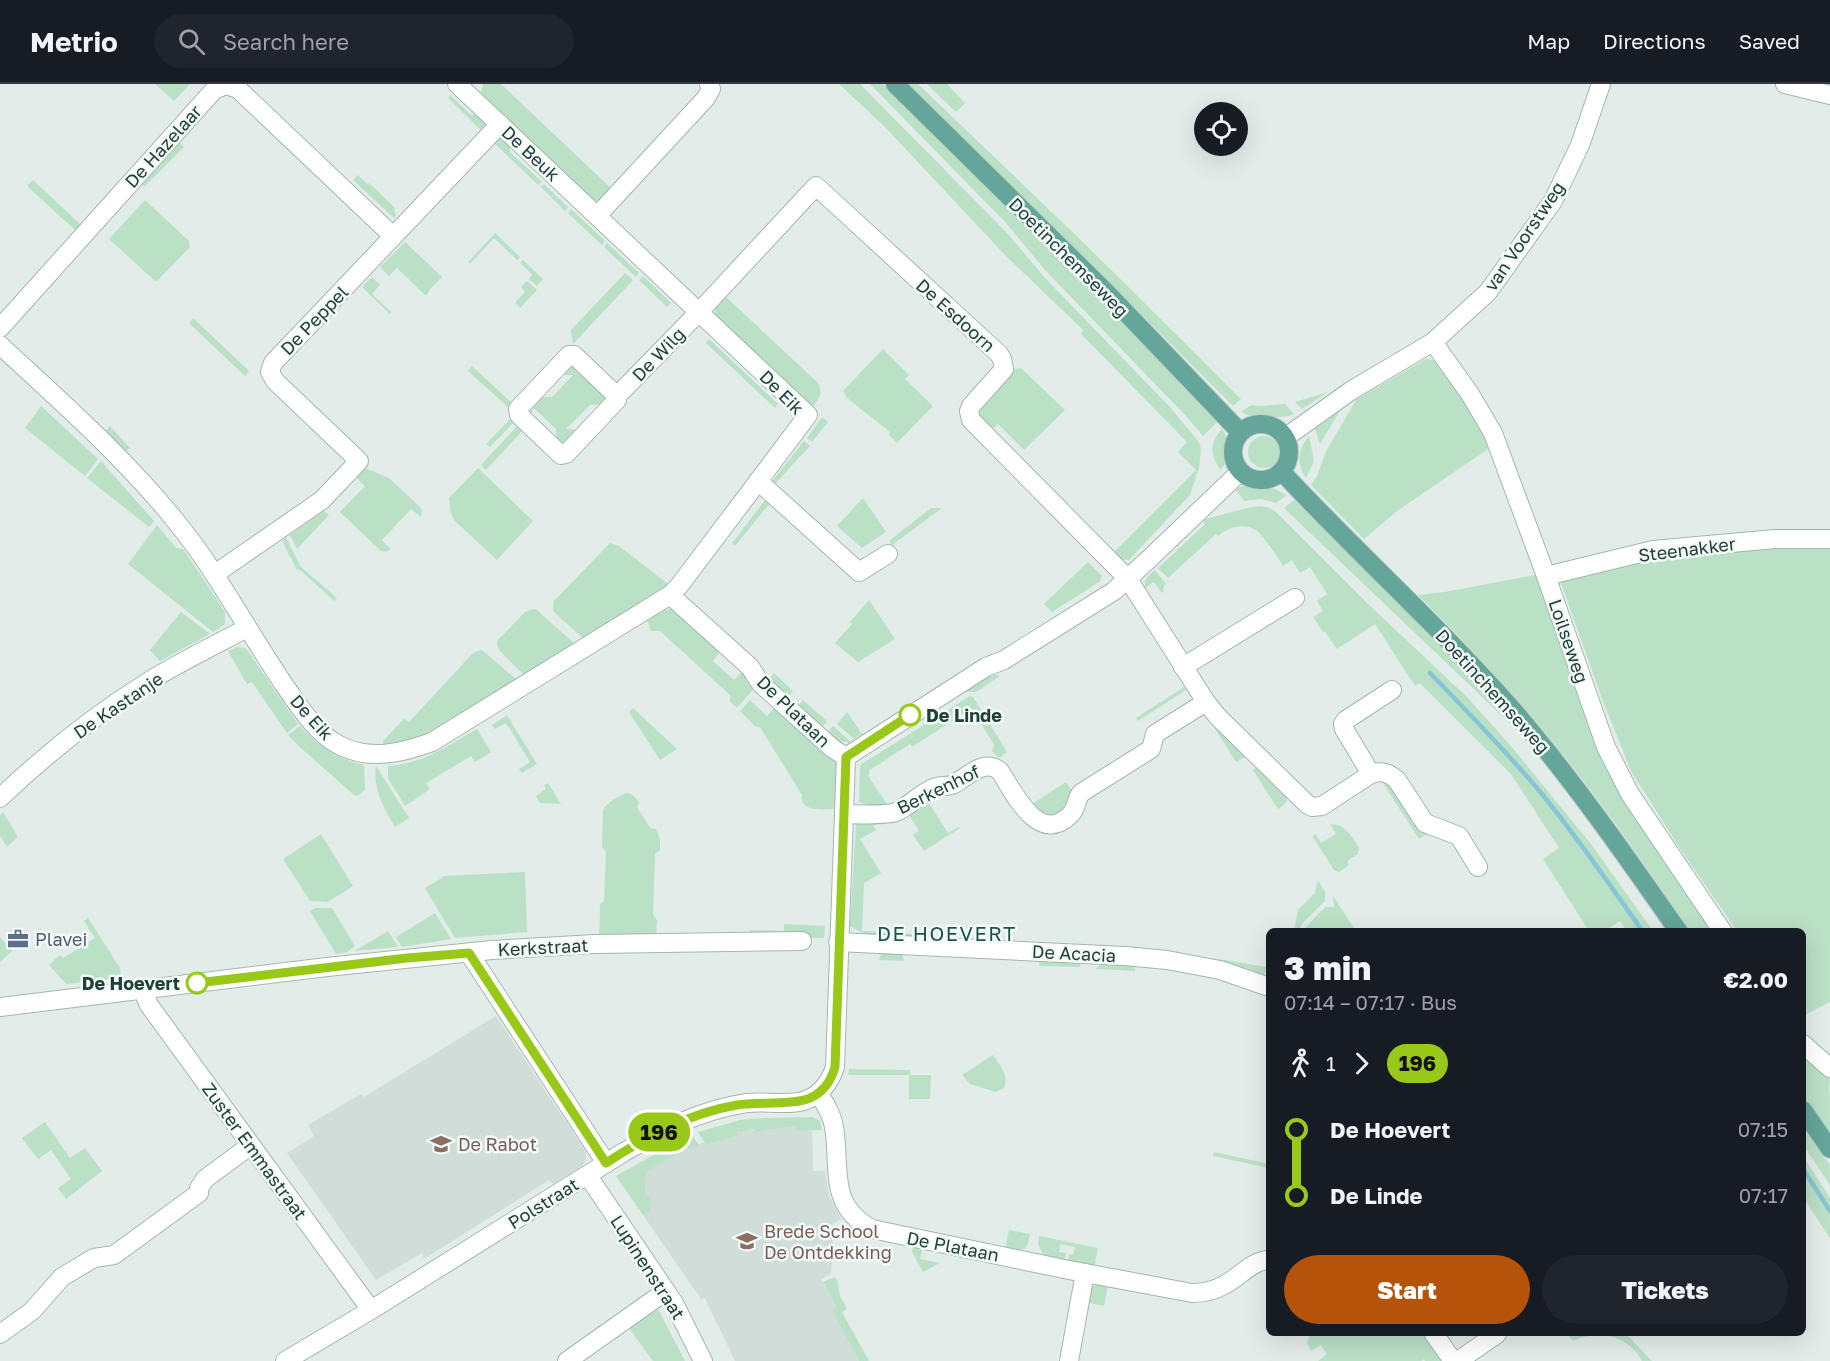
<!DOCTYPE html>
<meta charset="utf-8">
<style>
body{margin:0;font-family:"Golos Text",sans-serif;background:#20242c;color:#f1f3f6;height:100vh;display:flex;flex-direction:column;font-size:22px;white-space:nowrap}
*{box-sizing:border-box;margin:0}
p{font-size:20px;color:#9ea1a6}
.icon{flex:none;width:33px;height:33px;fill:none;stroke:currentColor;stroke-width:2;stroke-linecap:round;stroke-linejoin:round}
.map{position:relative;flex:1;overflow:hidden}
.sheet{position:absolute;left:1266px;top:844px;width:540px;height:408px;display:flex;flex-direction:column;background:#171b24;border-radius:9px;box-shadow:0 6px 24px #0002}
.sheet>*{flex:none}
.badge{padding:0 12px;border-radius:20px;font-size:21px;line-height:39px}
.fabs{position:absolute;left:1194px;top:18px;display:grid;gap:12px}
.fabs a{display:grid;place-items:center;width:54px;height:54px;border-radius:50%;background:#171b24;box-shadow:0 6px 24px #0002;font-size:30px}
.map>.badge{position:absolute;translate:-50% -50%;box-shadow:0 0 0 3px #fff}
.legs{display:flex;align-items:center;gap:9px;height:66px;padding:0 18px;font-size:20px}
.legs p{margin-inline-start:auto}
.head{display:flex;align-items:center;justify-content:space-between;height:102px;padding:0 18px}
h1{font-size:33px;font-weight:800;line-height:45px}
.primary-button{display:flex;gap:12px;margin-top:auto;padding:12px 18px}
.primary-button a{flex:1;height:69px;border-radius:36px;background:#b45309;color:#fff;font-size:24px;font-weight:800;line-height:69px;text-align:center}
.primary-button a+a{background:#20242c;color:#f1f3f6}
ul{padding:0 18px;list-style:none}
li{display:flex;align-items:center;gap:21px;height:66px;font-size:22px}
li i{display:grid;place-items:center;width:9px;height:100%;margin:0 8px;background:currentColor}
li i::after{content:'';width:15px;height:15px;margin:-8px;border:4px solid;border-radius:50%;background:#171b24}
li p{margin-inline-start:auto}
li:first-child i{background:linear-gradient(#0000 50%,currentColor 0)}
li:last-child i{background:linear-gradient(currentColor 50%,#0000 0)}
header{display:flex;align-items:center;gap:36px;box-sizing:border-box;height:84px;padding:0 30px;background:#171b24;border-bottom:2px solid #363941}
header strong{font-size:28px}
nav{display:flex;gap:33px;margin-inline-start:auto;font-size:21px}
.search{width:420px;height:54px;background:#20242c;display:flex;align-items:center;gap:15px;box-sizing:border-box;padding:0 21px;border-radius:33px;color:#9ea1a6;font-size:22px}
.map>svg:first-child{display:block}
</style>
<header>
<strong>Metrio</strong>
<div class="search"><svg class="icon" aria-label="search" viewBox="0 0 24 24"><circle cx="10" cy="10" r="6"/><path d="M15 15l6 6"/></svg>Search here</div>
<nav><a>Map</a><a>Directions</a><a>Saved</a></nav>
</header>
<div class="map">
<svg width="1830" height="1277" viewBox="0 0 1830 1277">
<rect width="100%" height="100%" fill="#e2ede9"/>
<g fill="#d0ddd8">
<path d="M496,932L586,1068V1076L582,1082L553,1100L549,1096L424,1175L422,1169L376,1196L287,1069L314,1052L308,1041L361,1010L364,1013Z"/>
<path d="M795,1042L796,1047H812L813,1087H825L829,1111L841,1135L826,1144L834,1160L831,1190L821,1195L836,1224L833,1226L859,1277H735L705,1214L701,1215L643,1131L650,1126L645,1112L646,1088L687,1065L705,1058L706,1061L737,1052L736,1048L755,1045L756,1048Z"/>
</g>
<g fill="#bae0c6">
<path d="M155,0H190L174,17Z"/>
<path d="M483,0H501L613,106L601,116L592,117L484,16L481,10Z"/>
<path d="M839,0H860L1007,149L1046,195L1169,322L1199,358L1201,365L1199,384L1190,411L1129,476H1122L1114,468L1196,386L1178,368L1187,358L1081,250L1083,246L1004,170L885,43Z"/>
<path d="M870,0H883L1087,203L1217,338L1203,352L1186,332L1045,186L1006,139Z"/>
<path d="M910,0H918L1086,161L1241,315L1233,322L1152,241L908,4Z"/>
<path d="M927,0H947L965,19L956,28Z"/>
<path d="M450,11L471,31L480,30L485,38L484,49L448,14Z"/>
<path d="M500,54L505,55L510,60V68L542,98L538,101L491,56Z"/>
<path d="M180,59L184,63L144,103L142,101Z"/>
<path d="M358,91L367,100L369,99L394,123L396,132L394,134L353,96Z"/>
<path d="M33,96L80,140L75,146L27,102Z"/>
<path d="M544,100L568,123L565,127L541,103Z"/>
<path d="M145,116L189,157L190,163L158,196L155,197L109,155Z"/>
<path d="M571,125L605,157L602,161L568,129Z"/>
<path d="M495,149L520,173L517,176L494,154L470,180L468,178Z"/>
<path d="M405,158L442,193L431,204L426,212L397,184L389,192L380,183Z"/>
<path d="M607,159L639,189L636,193L604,163Z"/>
<path d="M523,176L543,195L537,202L529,195L532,190L520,179Z"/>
<path d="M625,189L633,196L573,260L571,246Z"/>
<path d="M643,192L671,219L667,223L639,196Z"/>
<path d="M372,193L380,201L372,210L391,228L390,230L362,203Z"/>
<path d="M527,197L537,206L520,224L515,218L525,208L521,203Z"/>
<path d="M723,210L818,299C824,310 818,316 811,325L716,233L715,223Z"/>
<path d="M193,234L249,287L245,292L189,239Z"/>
<path d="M709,255L778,320L775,324L706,259Z"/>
<path d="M883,265L909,291L905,295L933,322L897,359L889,351L890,348L847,314L843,307Z"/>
<path d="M1426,275L1433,276L1472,323L1491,363L1397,427L1364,455L1311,401L1317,392L1326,367L1357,315Z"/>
<path d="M569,279L612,315L607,320L590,321L566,345L582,346L567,360L557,361L556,345L535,325H532L531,337L528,333L527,322L535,313H552L573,291H556Z"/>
<path d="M472,282L514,321L512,323L509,324L468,287Z"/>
<path d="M1021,284L1065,326L1024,366L998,340L990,348L978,332C980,316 1003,297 1014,285Z"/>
<path d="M1328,308L1302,325L1295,318Z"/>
<path d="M1285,320L1294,330C1283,335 1251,335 1241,328L1251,321L1259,322Z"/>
<path d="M41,322L98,375L85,392L25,344Z"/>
<path d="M1340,327L1320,360L1315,345Z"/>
<path d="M512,333L516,336L490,363L486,360Z"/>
<path d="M822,333L828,338L812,358L807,354Z"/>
<path d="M519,340L524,345L486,386L481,381Z"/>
<path d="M110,342L130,364L125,368L105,348Z"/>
<path d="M1222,345C1231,358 1230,374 1221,386C1210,372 1209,359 1222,345Z"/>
<circle cx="1264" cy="368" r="16"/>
<path d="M1309,352L1314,377L1306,394C1296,380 1298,365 1309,352Z"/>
<path d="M804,357L810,362L773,402L770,400Z"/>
<path d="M101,377L154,437L149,443L87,394Z"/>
<path d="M365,384L389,394L421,424L422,427L421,433L411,425L382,456L391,465L385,468L380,466L340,428L365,402L356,393Z"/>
<path d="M478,384L533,437L497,476L455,437C450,431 450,421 449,414Z"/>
<path d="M1250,401L1275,405L1287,411L1276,419L1261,415L1244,417L1236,406L1242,402Z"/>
<path d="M863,414L886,448L862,464L837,442Z"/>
<path d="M766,415L770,419L735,462L732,459Z"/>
<path d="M1294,416L1442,561L1523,652L1284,424Z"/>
<path d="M1261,422L1270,424L1276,428L1367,519L1468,614L1511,662L1591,760L1653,847H1627L1620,837L1604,847H1589L1543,775L1559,764L1511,690L1420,599L1415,602L1375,540L1337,565L1325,548H1323L1313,533L1323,527L1317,517L1327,510L1310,483L1300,489L1292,476L1283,482C1278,474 1264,452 1257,447C1244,438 1228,443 1218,452L1216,450L1168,494L1158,484L1205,440L1202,436L1247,424Z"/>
<path d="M931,424H942L892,461L889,457Z"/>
<path d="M324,427L329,431L297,465L290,451Z"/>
<path d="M157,441L176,464L183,465L190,475L225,528V540L213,548L128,480Z"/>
<path d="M286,453L300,482L337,514L334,517L299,485L297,486L282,457Z"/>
<path d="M610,459L619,462L668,500L658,509L584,555L556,530L553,526L554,517Z"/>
<path d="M1830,460V918L1803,932V848L1737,847L1679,763L1631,687L1601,612L1560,496L1575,490L1689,468Z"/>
<path d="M1088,478L1102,492L1099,498L1052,528L1044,520Z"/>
<path d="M1155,486L1166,500L1164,502L1163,508L1162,509L1154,498L1145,504C1143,495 1149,491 1155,486Z"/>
<path d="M1535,491L1539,497L1598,657L1715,847H1690C1645,780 1599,714 1548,652C1507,602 1463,556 1418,511L1445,508Z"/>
<path d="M869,516L895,555L858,578L835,559L852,540L850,538Z"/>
<path d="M533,525L537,526L575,560L524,591L500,567L497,560L498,556L525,528Z"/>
<path d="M669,525L675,526L721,566L713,577L734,596L744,586L755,603L737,624L730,618V611L660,547H651L647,536L665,526Z"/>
<path d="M181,528L210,550L160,577L150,566Z"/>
<path d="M237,563L245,564L248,567L298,640L287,649L252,598L247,600L228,567Z"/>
<path d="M482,566L516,595L429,648L417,654L393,659L384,662L383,657L404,635L409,638L473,569L477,567Z"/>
<path d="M774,589L793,607L787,613L768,596Z"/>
<path d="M989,589L1000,592L976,608H967L965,604Z"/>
<path d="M1184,603L1186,606L1138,637L1136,634Z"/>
<path d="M970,612L973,613L1007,668L999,674L992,667L994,660L976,632L971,635L966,628L912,663L910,660L870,686L868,692L889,723L878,724L859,718L860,681Z"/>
<path d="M750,616L767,632L776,622L834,675L837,680L836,725C824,725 799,729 802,711L760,643L755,642L740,627Z"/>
<path d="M803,616L827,637L821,644L797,623Z"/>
<path d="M633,624L677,665L660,676L629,628Z"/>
<path d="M847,628L862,650L854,655L837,640Z"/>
<path d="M1205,629L1250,673L1242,674L1236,678Z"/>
<path d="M507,631L537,680L522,689L519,685L530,678L506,639L495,645L492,641Z"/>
<path d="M300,642C318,662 337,675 364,681L365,706L357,712L354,711L301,664L288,651Z"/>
<path d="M833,642L852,659L838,657L827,649Z"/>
<path d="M477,645L491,668L475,678L471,672L426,699L430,705L405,722L388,694V682C423,680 447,662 477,645Z"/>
<path d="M376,682L409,734L395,743C383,723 373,705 376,682Z"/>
<path d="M1255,684H1261L1287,712C1287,719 1284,721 1278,725L1253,686Z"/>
<path d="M1379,693L1397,705L1395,710L1417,745L1429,748V749L1419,755Z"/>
<path d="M1066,698L1073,708L1071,722L1050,735L1029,722Z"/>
<path d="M548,699L561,720L540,719L536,712L546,705L544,701Z"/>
<path d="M628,709L633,711L639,718L637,723L650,744L656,745L660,755V766L655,770L653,831L657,836L656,854L599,855L600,820L604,817L606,768L602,763L603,726C607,719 619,711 628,709Z"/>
<path d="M927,716L948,749L959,743L960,744L924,767L913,751L919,747L907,728Z"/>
<path d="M3,728L18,753L7,763L0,752V731Z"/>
<path d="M875,736H883L873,742L876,746L860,755L881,789L864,799L862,847L929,851L925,855L868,852L850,842L856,740Z"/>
<path d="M1330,740C1345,740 1352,752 1359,764L1358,770L1348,776V782L1339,788L1334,786L1313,753L1315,750L1321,759L1336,750Z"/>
<path d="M321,750L353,802L328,818L310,817L283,775Z"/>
<path d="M525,788L527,848L455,854L425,804L445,792Z"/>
<path d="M1318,796L1325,808V817L1301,841L1300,847H1294L1298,826L1315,809Z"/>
<path d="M1333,812L1356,847H1304L1305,844L1325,823H1334Z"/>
<path d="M315,824H332L355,862L347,868L336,870L310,827Z"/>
<path d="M435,829L451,855L402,863L396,853Z"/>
<path d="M88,834L120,884L121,894L66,900L49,881L60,871L63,874L95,854L84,837Z"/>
<path d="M784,840L825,842L824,854L750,853V846L784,847Z"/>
<path d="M388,847L398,863L354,867Z"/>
<path d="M0,853L12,867L0,878Z"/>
<path d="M882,867L902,868L904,877L879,876Z"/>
<path d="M1040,875L1080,876V883L1039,882Z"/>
<path d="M1219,875L1266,883L1265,893L1219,879Z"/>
<path d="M1106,877L1134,880L1135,887L1095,885Z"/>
<path d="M1803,969L1830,995L1829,1007L1830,1010V1052L1803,1014Z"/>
<path d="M993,971C1000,982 1010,992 1004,1004L996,1008L970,1000L962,991Z"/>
<path d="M849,985L910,986V991H931L930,1015H909V991H848Z"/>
<path d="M813,1033L820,1037L822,1046L796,1047L795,1042L756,1048L754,1045L737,1048V1052L706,1061L698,1048L740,1036L762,1034Z"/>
<path d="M45,1038L70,1074L85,1064L102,1087L66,1115L58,1104L71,1095L51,1066L38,1075L22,1054Z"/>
<path d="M1803,1044L1830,1081V1101L1803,1061Z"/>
<path d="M691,1050L699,1061L687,1065L646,1088L645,1112L651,1113L650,1126L643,1131L616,1092Z"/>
<path d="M1214,1068L1269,1080V1084L1213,1072Z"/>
<path d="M1803,1072L1830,1114V1154L1803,1113Z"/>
<path d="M1009,1146L1030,1150C1027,1168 1022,1167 1005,1166Z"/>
<path d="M1039,1152L1098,1164L1094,1184L1068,1178L1069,1170L1073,1171L1075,1163L1060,1160L1059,1168L1066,1169L1064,1178L1044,1172L1038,1160Z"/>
<path d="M913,1161L923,1163L920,1175L940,1179L923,1188L912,1168Z"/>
<path d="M834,1193L837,1196L840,1212L847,1225L842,1228L869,1277H859L832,1225L836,1223L823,1198Z"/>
<path d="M1099,1199L1108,1201L1104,1222L1085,1218L1089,1205Z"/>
<path d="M658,1225L685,1277H653L629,1244Z"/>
<path d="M1310,1250H1423L1442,1277H1425L1424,1275L1421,1277H1318L1327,1270L1321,1261L1311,1267L1307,1259Z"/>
<path d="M1567,1250H1624L1627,1251L1652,1277H1642C1628,1251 1598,1245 1573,1257Z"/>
</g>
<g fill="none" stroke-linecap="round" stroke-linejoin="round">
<g stroke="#87c5d6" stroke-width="4.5">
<path d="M1430,589C1468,628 1507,668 1542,710C1578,754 1610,801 1643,848"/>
<path d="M1803,1085L1830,1127"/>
</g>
<defs>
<g id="minor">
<path d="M1785,0L1830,11"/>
<path d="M597,132L706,14L711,5L709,0"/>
<path d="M0,244L214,6L226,1L238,5L393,152"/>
<path d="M1433,258L1470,310L1493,349L1546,492L1606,663L1630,710L1723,848"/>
<path d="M0,261C60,317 122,371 174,435C188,452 202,471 214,490C239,528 261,567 287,605C301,625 317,650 339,661C369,677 402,669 432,658L670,511L679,502L808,331L457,0"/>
<path d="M617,312L574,271H569L518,325L519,331L561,371L566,370L617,316V312L699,228L816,102L999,270L1002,275L1004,285L971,322L969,327L971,336L1128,495L1206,618L1218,633L1307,720L1312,723L1322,722L1371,690C1382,686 1389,689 1397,696L1425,739L1459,752L1478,783"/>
<path d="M1286,353L1352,306L1433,258L1488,208L1553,117L1580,61L1601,0"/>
<path d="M758,397L859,488L888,470"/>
<path d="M215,490L322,416L359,377L275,297L270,288L273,279L500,40"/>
<path d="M1546,492L1653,466L1775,455H1830"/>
<path d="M670,511L750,583L761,600L832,664L846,673"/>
<path d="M1183,583L1295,514"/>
<path d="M846,673L986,583L1004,576L1114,507L1149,475L1240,388"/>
<path d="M1371,690L1344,645L1343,640L1346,636L1392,606"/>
<path d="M0,714C46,670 96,630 151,596C182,577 215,561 247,544"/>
<path d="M844,730C856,730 886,732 896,728C910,722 921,708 936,703C942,701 948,703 954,700C969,692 984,674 1000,687C1014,709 1039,763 1071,730C1077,724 1076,715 1081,709L1151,665L1155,650L1206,618"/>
<path d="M838,858L1125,872L1167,876L1220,886L1269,903"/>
<path d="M469,869L606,1079"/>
<path d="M147,905L146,914L149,921L371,1226"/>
<path d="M0,923L327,883L492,866L595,860L802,857"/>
<path d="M1803,960L1830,984"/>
<path d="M819,1010C825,1020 832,1030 834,1043C841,1083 827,1121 872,1145L1069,1186L1192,1209C1204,1209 1214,1207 1224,1201C1238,1194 1253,1176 1269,1176"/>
<path d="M588,1092L674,1219L703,1277"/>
<path d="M0,1250L32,1227L62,1193L94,1174L114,1171L199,1109V1104L205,1095L251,1061"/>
<path d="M1434,1250L1453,1277"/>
<path d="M285,1277L371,1226L624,1068C665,1045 700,1026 747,1019C764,1017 792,1022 806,1016C822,1010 830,998 835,983L846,673"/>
<path d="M567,1277L666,1207"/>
<path d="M1069,1277L1085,1189"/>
<path d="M1458,1277L1497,1250"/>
</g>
<g id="major">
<path d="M895,0L1107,209L1240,348"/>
<circle cx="1261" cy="368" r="28"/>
<path d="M1282,388C1357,469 1440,543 1513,626C1573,696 1626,772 1679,848"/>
<path d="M1803,1026L1830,1065"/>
</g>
</defs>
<use href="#minor" stroke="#a4b6b1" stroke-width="20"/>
<use href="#major" stroke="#c1cac8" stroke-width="20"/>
<use href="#minor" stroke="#fff" stroke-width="18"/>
<use href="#major" stroke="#64a699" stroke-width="18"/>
</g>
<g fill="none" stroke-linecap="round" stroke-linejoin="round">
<defs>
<path id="line-1" d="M197,899L407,874L469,869L606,1079C646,1053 689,1029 737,1021C756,1018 796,1021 810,1014C824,1008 831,997 835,983L846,673L910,631"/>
</defs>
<use href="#line-1" stroke="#fff" stroke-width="14"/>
<use href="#line-1" stroke="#98c818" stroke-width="9"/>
</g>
<defs>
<symbol id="office-bare" viewBox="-9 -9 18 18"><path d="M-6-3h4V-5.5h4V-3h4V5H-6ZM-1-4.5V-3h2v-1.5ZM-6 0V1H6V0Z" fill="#5c6f8a" stroke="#f3faf7" stroke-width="2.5" paint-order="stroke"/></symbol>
<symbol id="school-bare" viewBox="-9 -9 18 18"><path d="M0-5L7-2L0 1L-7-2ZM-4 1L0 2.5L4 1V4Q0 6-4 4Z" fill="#8d6e63" stroke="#f3faf7" stroke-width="2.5" paint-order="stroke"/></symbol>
</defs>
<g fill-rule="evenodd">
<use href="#office-bare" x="3" y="840" width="30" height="30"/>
<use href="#school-bare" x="426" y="1045" width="30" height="30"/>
<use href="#school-bare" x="732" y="1142" width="30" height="30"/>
</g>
<g fill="#fff" stroke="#98c818" stroke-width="3">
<circle cx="910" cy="631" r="10"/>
<circle cx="197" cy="899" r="10"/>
</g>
<g text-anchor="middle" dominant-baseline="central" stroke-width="5" stroke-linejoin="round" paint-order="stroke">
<g font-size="18" fill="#214039" stroke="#f3faf7">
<text transform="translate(163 62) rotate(-48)">De Hazelaar</text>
<text transform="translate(531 69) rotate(43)">De Beuk</text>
<text transform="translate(1524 152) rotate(-56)">van Voorstweg</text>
<text transform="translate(1069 173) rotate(45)">Doetinchemseweg</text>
<text transform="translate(956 231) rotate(42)">De Esdoorn</text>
<text transform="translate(314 236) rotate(-46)">De Peppel</text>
<text transform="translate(658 270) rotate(-46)">De Wilg</text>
<text transform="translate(782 308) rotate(45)">De Eik</text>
<text transform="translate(1687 465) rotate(-7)">Steenakker</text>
<text transform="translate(1569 557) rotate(71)">Loilseweg</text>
<text transform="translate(1493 607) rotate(48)">Doetinchemseweg</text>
<text transform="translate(118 621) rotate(-34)">De Kastanje</text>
<text transform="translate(794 627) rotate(44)">De Plataan</text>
<text transform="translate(312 633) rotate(48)">De Eik</text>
<text transform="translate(938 705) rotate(-26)">Berkenhof</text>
<text transform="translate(543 863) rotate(-3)">Kerkstraat</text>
<text transform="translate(1074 869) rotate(3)">De Acacia</text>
<text transform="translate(255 1067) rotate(54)">Zuster Emmastraat</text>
<text transform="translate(543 1119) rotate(-32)">Polstraat</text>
<text transform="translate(953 1162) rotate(11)">De Plataan</text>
<text transform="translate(648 1183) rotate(57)">Lupinenstraat</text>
</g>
<g font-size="18" font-weight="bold" fill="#214039" stroke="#f3faf7" text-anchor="start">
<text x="926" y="631">De Linde</text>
<text x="180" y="899" text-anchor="end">De Hoevert</text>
</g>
<g font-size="18" fill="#4e5e75" stroke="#f3faf7" text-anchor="start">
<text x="35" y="855">Plavei</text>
</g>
<g font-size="18" fill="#785e54" stroke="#f3faf7" text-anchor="start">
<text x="458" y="1060">De Rabot</text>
<text x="764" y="1147">Brede School<tspan x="764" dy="21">De Ontdekking</tspan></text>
</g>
<g font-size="20" letter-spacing="1.5" fill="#1b5449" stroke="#f3faf7">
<text x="947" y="849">DE HOEVERT</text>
</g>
</g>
</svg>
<div class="fabs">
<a><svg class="icon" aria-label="locate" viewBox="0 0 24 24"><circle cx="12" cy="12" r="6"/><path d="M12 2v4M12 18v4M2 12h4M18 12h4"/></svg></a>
</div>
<b class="badge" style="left:659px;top:1048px;background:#98c818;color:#111">196</b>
<section class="sheet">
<div class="head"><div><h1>3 min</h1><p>07:14 – 07:17 · Bus</p></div><b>€2.00</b></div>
<div class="legs"><svg class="icon" aria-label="walk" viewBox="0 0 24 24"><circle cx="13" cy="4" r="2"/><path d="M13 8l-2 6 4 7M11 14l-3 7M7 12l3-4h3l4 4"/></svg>1<svg class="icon" aria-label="forward" viewBox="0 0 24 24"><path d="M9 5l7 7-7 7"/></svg><b class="badge" style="background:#98c818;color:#111">196</b></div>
<ul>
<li><i style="color:#98c818"></i><b>De Hoevert</b><p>07:15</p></li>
<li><i style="color:#98c818"></i><b>De Linde</b><p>07:17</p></li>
</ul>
<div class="primary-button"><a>Start</a><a>Tickets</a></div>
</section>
</div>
